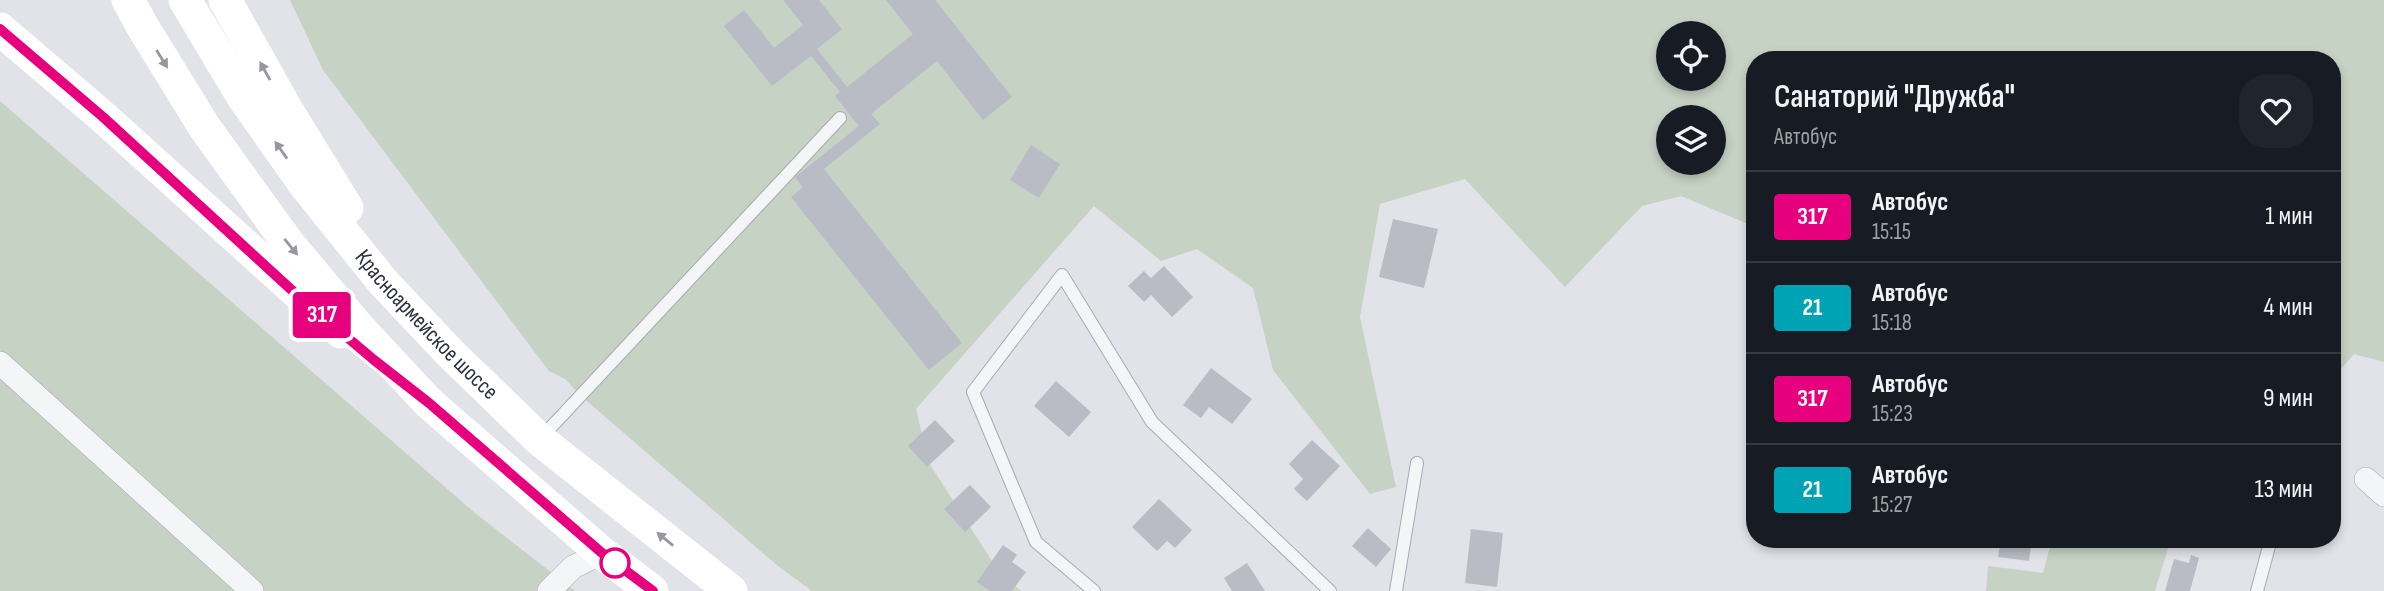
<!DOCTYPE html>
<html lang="ru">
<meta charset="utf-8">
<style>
body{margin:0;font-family:"Sofia Sans Condensed",sans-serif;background:#20242c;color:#f1f3f6;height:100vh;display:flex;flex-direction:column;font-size:26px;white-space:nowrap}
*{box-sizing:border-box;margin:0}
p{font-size:23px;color:#9ea1a6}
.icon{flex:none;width:38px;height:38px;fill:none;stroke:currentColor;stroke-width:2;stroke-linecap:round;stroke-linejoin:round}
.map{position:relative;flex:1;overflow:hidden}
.sheet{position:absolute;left:1746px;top:51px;width:595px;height:497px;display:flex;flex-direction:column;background:#171b24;border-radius:28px;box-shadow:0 4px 10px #0003}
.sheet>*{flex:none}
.badge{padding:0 14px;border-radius:5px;font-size:24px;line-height:46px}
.buttons{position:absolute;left:1656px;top:21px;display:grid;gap:14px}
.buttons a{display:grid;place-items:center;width:70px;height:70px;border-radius:50%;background:#171b24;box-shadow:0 4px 10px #0003;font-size:35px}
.map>.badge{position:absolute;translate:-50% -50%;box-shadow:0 0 0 4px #fff}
.round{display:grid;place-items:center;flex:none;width:74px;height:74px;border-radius:28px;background:#20242c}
.summary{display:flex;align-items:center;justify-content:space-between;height:119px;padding:0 28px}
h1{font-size:33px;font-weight:600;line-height:52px}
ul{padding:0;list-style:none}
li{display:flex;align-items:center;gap:21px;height:91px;padding:0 28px;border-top:2px solid #363941}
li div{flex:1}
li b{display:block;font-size:26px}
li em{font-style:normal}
li .badge{min-width:77px;font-weight:700;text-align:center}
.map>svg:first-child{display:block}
</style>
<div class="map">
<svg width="2384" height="591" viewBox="0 0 2384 591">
<rect width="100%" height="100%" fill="#e2e3e9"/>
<g fill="#c5d2c4" fill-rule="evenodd">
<path d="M290,0H2384V362L2354,354L2333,378V60H1755V227L1681,196L1642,206L1565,287L1465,179L1380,204L1360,317L1396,487L1370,494L1273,370L1253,288L1197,249L1161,261L1094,206L916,409L929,463L999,572L1021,591H812L778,566L581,396L565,379L549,371L323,70ZM1668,33H1713V79H1668ZM1668,117H1713V163H1668Z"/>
<path d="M0,101L475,513L575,591H0Z"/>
<path d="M2052,539H2171L2155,591H1986L1988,566L2043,573Z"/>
</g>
<g fill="#babcc5">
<path d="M783,0H819L842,29L817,49L847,87L913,34L886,0H935L1012,97L983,120L937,61L871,114L880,124L824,169L962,343L929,370L791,197L803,187L795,177L859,126L835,96L840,92L811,56L772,86L724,26L744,10L774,48L803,25Z"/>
<path d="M1031,145L1060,164L1039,198L1010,180Z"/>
<path d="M1393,219L1438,229L1424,288L1379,277Z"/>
<path d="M1164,266L1193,297L1172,317L1151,295L1144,302L1128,286L1144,271L1151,278Z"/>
<path d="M1211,368L1252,399L1232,424L1209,407L1201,418L1183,405Z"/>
<path d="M1056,381L1091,412L1069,437L1034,406Z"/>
<path d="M935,420L955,441L927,467L908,446Z"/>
<path d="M1312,440L1340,466L1307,501L1294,489L1303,479L1289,464Z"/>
<path d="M970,485L991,507L965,532L944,509Z"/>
<path d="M1159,499L1192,530L1175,548L1167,541L1157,551L1132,527Z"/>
<path d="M1368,528L1391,549L1376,567L1352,546Z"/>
<path d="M1471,529L1503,533L1497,587L1465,583Z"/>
<path d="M2001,539H2032L2029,561L1998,557Z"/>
<path d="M1003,545L1017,555L1012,562L1026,572L1012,591H990L977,582Z"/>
<path d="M2191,555L2199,558L2190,591H2165L2174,559L2189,563Z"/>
<path d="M1247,563L1265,591H1232L1224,578Z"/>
</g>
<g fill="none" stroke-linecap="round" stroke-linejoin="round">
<defs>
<g id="lane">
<path d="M540,439L840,118"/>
<path d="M1094,591L1036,542L973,392L1062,275L1152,422L1330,591"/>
<path d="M1396,591L1417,463"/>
<path d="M2257,591L2271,539"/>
</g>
<g id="street">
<path d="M0,363L252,591"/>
<path d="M2366,479L2384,495"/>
<path d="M549,591L573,567L602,553"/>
</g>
</defs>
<use href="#lane" stroke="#a8a9b3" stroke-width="14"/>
<use href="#street" stroke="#a8a9b3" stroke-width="24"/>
<use href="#lane" stroke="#f4f5f7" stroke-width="12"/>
<use href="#street" stroke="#f4f5f7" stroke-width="23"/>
<g stroke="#fff" stroke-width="33">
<path d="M128,0L144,29L205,128L288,243L359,328L429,403L602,553L652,591"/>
<path id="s1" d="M185,0L243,97L305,185L383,282L450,353L540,440L731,591"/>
<path d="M225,0L288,112L347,208"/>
<path d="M0,29L103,117L341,332"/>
</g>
</g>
<defs><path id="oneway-solid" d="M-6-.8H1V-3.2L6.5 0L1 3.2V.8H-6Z" transform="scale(1.75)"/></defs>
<g fill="#96979f">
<use href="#oneway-solid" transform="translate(162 59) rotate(58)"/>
<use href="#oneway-solid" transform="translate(265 71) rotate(-119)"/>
<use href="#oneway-solid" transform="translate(281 150) rotate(-125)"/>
<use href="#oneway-solid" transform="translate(291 247) rotate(51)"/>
<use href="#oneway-solid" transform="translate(665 539) rotate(-141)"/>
</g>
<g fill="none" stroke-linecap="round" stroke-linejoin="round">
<defs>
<path id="line" d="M0,29L103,117L296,294L374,360L429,403L602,553L653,591"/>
</defs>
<use href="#line" stroke="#fff" stroke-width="16"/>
<use href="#line" stroke="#e6007e" stroke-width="10"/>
</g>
<circle fill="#fff" stroke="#e6007e" stroke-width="3.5" cx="615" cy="563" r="14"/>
<g text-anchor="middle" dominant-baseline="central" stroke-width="6" stroke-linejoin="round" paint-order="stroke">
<g font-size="23" fill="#2c2f3f" stroke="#f1f2f6">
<text stroke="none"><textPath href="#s1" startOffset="406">Красноармейское шоссе</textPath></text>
</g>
</g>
</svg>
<div class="buttons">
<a><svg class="icon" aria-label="locate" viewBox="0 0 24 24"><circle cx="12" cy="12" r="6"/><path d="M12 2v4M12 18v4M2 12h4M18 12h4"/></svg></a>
<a><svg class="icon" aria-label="layers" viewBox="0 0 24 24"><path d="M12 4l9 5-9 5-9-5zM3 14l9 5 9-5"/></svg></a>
</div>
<b class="badge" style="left:322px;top:315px;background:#e6007e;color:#fff">317</b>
<section class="sheet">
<div class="summary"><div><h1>Санаторий &quot;Дружба&quot;</h1><p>Автобус</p></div><a class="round"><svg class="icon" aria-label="heart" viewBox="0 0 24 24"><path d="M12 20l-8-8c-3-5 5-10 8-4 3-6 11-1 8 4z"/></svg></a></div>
<ul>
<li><span class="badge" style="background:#e6007e;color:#fff">317</span><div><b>Автобус</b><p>15:15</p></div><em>1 мин</em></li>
<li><span class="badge" style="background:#00a3b4;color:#fff">21</span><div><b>Автобус</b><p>15:18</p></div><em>4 мин</em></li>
<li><span class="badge" style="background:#e6007e;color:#fff">317</span><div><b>Автобус</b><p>15:23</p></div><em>9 мин</em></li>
<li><span class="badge" style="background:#00a3b4;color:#fff">21</span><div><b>Автобус</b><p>15:27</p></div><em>13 мин</em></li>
</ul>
</section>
</div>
